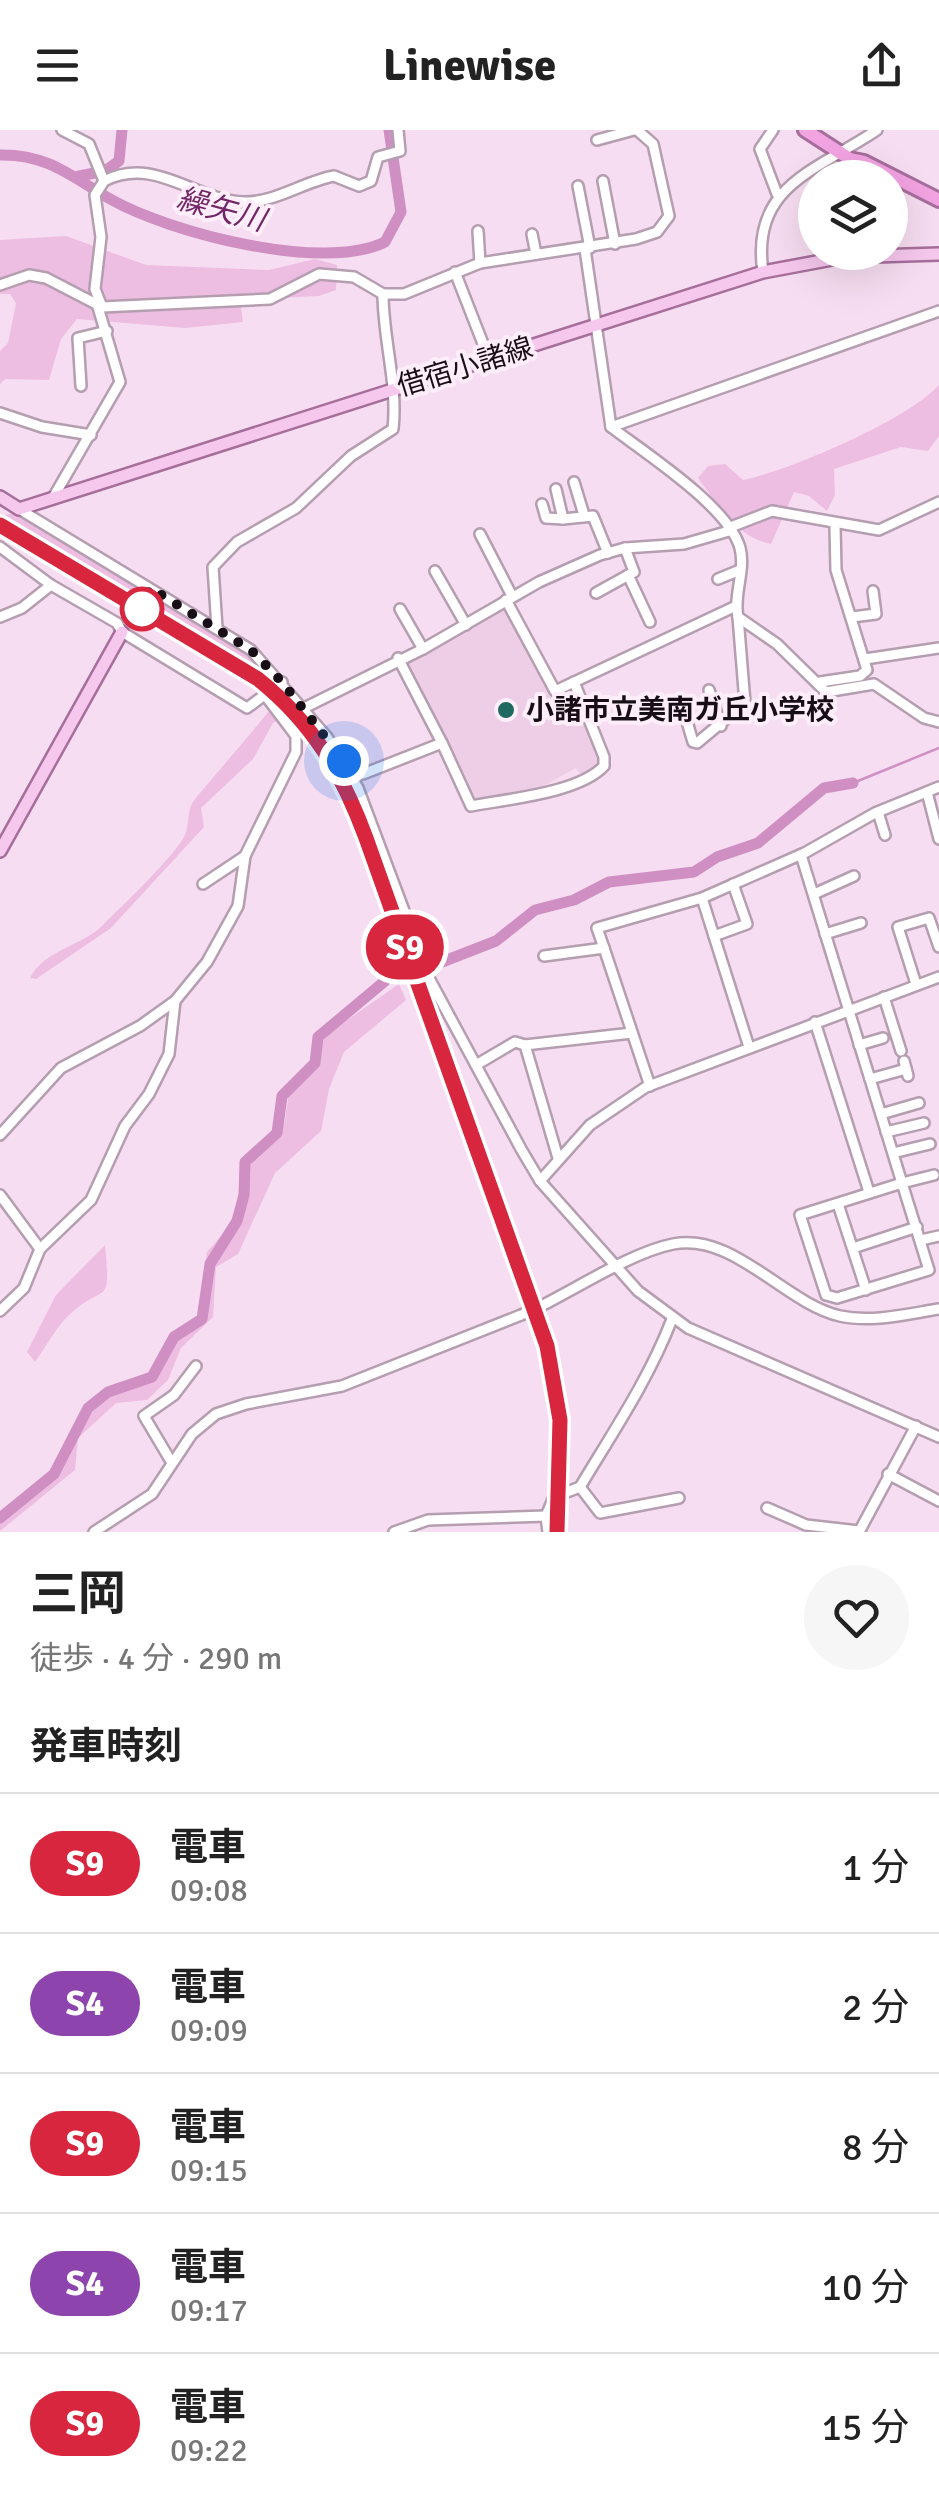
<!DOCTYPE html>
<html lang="ja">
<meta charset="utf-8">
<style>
body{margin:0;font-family:Signika,"Noto Sans JP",sans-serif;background:#f6f6f6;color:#222;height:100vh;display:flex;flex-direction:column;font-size:38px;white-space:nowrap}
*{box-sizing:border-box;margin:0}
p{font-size:32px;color:#767676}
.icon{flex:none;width:55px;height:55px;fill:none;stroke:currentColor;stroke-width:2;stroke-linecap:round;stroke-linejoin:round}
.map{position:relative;height:1402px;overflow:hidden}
.details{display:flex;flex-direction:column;background:#fff;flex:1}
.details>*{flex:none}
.badge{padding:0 20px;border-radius:32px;font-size:35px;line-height:65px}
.buttons{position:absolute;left:798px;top:30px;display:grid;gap:20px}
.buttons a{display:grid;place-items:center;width:110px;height:110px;border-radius:50%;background:#fff;box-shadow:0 10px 40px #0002;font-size:50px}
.you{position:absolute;width:50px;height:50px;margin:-25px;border:8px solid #fff;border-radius:50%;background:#1a73e8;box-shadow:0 0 0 15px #1a73e833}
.map>.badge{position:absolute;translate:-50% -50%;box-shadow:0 0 0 5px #fff}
h2{padding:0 30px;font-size:38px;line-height:90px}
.round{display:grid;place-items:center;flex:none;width:105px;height:105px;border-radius:52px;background:#f6f6f6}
.head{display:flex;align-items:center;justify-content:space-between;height:170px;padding:0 30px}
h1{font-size:48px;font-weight:700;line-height:75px}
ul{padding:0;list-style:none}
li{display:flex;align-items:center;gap:30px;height:140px;padding:0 30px;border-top:2px solid #e0e0e0}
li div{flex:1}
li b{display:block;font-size:38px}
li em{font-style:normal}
li .badge{min-width:110px;font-weight:700;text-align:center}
header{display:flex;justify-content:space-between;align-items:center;height:130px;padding:0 30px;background:#fff;font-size:45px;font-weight:700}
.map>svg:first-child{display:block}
</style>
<header><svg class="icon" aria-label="menu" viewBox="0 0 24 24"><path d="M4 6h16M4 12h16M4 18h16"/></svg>Linewise<svg class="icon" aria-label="share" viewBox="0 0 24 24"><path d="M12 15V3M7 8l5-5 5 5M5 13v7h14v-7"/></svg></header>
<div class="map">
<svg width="939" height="1402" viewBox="0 0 939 1402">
<rect width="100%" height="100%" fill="#f7ddf1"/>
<path fill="#eecee7" d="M504,475L554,561L574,554L602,630L597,638L580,644L576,638L538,659L473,673L403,531Z"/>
<g fill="#edbee2">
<path d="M66,106L146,135L269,140L315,129L337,135L336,160L319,166L240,170L243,192L185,198L77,189L61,209L49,250L5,249L0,254V221L8,213L16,173L10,164H0V110Z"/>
<path d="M939,255V306L928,321L901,317L834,339L835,365L827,381L809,366L794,362L771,414C736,407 718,375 698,348L708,336L725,334L743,350C789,341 909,289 939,255Z"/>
<path d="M16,383L241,521L271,547L272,555L174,487L40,413L4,385Z"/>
<path d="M280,574L290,583L273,593L253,629L201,678L204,697L111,798L36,849L30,848C44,820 82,816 103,795C121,777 175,726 185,705C190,693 186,680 195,669C219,640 245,611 269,581Z"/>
<path d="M399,854L406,870L344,922L329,959L321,1001L275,1043L238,1124L216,1137L213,1187L181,1218L168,1250L147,1270L116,1273L78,1308L75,1340L0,1401V1392L55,1349L93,1281L114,1262L155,1248L168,1219L188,1201L199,1183L207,1122L245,1078L249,1068L247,1039L284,995L289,963L327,904Z"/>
<path d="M105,1115C111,1180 106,1151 69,1185C56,1197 46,1217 35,1232L27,1222L56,1165Z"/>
</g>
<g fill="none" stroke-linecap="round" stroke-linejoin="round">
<path stroke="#cf8fc2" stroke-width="2.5" d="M853,653L939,618"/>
<g stroke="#cf8fc2" stroke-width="11">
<path d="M0,25C49,24 73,48 112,70C169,102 323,143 385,112L401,82L389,0"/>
<path d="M79,46L105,41L119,31L122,0"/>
<path d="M426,808L432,807L442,832L496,811L535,780L574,770L609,752L694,742L717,727L758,713L824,658L853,653"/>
<path d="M0,1388L54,1344L88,1278L108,1262L152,1247L174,1207L202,1189L210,1134L237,1091L244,1065L245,1032L277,1003L282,966L315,933L318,907L385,851L393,820"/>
</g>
<defs>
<g id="minor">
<path d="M62,0L89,14L104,51L95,65L101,107L95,159L102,177"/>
<path d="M773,0L760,19L777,64"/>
<path d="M597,10L634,0"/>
<path d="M104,51C156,25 194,71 245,72C277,72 305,51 334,46L359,56L371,51L378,27L400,21L398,0"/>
<path d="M603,51L615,114"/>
<path d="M578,56L590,118"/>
<path d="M478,101L480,133"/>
<path d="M532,104L536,124"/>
<path d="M585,119L611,297C645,323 729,377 740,418C746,440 733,465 738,487L777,514L826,562L874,554L924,588L939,592"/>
<path d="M455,142L489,229"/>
<path d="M763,142C750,56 816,41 877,0"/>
<path d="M0,155L29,145L46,148L102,177L270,169L319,144L354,147L383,164H404L480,133L636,109L657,102L669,86L653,14L637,0"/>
<path d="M81,256L78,208L107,201"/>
<path d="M0,283L42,297L91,305"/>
<path d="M611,297L939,181"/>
<path d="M574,352L584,385"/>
<path d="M556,359L563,389L593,386L608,423"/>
<path d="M54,366L120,252L98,177"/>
<path d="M542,374L546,388L563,389"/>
<path d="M19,379L251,520L327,607L358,658L430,850L521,1019L540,1051L638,1161L688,1198L939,1307"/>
<path d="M728,398L772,381L879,400L939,372"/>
<path d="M480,404L512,466"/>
<path d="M0,417L51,455L117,493L122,502L247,578L282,552"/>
<path d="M435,441L466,495"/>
<path d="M628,445L650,492"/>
<path d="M718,449L740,440"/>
<path d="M596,463L634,442L625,418"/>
<path d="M506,470L555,561L736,476"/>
<path d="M400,479L423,519"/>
<path d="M0,487L22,478L51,455"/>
<path d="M852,487L876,484L873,461"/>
<path d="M217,498L213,437L237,412L296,378L351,326L393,299C398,254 383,209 383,164"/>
<path d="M865,529L939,518"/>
<path d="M820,552L860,546L867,540L836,440L835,396"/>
<path d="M709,560L721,596"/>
<path d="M304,578L423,519L539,452L600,425L625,418L684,414L729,401"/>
<path d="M685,585L693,612L697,613L745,573L738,487"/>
<path d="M442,613L471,676C507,669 579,663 604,636V627L574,552"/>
<path d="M347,633L363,644L442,613L398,528"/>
<path d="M927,662L939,709"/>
<path d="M878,682L885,705"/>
<path d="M203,754L245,726"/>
<path d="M814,764L854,746"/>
<path d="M702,768L802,724"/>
<path d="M825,804L861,793"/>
<path d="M714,806L747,794L733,754"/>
<path d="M604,818L597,798L702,768L749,917"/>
<path d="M544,826L604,818L650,956"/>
<path d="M916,854L898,797L929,788L939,817"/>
<path d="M884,867L901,921"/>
<path d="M815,892L869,1062"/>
<path d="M525,915L558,1028"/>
<path d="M859,915L883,908"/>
<path d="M904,931L908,946"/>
<path d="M476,935L515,912L525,915L632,903"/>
<path d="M870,949L906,939"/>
<path d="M881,984L919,973"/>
<path d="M886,1002L924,993"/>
<path d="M0,1005L61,938L140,896L175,871L207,832L238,776L245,726L296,622V606L265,565"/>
<path d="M893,1023L930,1014"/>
<path d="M934,1045L902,1053L801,725L875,683L939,657"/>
<path d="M540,1051L590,995L646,957L939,847"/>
<path d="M902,1053L929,1140L837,1168L826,1165L800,1085Z"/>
<path d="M0,1065L40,1119"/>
<path d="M838,1074L866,1160"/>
<path d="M921,1110L939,1106"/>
<path d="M853,1118L917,1097"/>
<path d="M541,1176C579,1157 633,1122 673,1114C734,1102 784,1173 840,1186C872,1193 907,1184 939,1179"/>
<path d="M0,1181L24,1158L40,1119L91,1070L125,996L149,964L169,924L175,871"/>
<path d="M172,1333L144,1286L174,1265L196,1236"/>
<path d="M888,1344L939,1371"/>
<path d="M580,1357L600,1383L679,1368"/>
<path d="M767,1378L806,1395L859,1401"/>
<path d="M94,1402L152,1364L192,1304L216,1284L246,1274L342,1256L521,1185"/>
<path d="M394,1402L428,1390L546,1386"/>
<path d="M548,1402L546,1386L554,1367L580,1357C613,1302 649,1249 672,1189"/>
<path d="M859,1402L916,1296"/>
</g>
<g id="major">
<path d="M0,367L19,379L763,142L843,127L939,124"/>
<path d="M0,721L122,502"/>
</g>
<g id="highway">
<path d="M805,0L853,31"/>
<path d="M849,29L864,32L939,70"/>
</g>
</defs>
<use href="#minor" stroke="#b59eb0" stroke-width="14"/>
<use href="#major" stroke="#a66f9b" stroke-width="16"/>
<use href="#highway" stroke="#a66f9b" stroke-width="18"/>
<use href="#minor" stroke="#fff" stroke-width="9"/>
<use href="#major" stroke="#f7c8ee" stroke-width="11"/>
<use href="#highway" stroke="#f2a3e2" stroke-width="12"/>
<defs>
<path id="rail" d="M0,395L271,560L312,601L336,636L366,708L547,1216L560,1291L557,1402"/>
</defs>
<use href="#rail" stroke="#675864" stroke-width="6"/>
<use href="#rail" stroke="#fdeefa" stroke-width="2.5" stroke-dasharray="8" stroke-linecap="butt"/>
<defs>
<path id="minor-bridge" d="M521,1185L541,1176"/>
</defs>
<use href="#minor-bridge" stroke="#b59eb0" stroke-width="14" stroke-linecap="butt"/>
<use href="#minor-bridge" stroke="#fff" stroke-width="9"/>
</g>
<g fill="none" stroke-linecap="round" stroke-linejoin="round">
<defs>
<path id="line" d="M0,395L258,549C313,593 342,643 366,708L547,1216L560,1290L557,1402"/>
</defs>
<use href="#line" stroke="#fff" stroke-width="22"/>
<use href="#line" stroke="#d7263d" stroke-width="15"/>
<path stroke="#180f16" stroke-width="10" stroke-dasharray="0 18" d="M142,479L150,458L251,520L282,552L344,631"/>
</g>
<circle fill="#fff" stroke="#d7263d" stroke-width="5" cx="142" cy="479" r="20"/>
<circle fill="#206961" stroke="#fdeefa" stroke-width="4" cx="506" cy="580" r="10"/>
<g text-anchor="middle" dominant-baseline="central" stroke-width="8" stroke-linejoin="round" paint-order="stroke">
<g font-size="28" fill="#180f16" stroke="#fdeefa">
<text transform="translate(465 237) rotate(-17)">借宿小諸線</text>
</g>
<g font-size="28" font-weight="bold" fill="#180f16" stroke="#fdeefa" text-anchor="start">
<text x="526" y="580">小諸市立美南ガ丘小学校</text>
</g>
<g font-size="30" font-style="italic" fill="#722667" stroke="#fdeefa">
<text transform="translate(221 80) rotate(15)">繰矢川</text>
</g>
</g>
</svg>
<div class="buttons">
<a><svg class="icon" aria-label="layers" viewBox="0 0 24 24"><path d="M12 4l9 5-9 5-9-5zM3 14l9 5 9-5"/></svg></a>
</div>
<div class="you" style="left:344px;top:631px"></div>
<b class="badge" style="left:405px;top:817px;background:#d7263d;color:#fff">S9</b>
</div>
<section class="details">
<div class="head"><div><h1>三岡</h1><p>徒歩 · 4 分 · 290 m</p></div><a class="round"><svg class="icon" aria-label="heart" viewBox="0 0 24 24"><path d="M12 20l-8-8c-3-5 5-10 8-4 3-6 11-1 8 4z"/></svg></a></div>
<h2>発車時刻</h2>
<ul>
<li><span class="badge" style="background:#d7263d;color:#fff">S9</span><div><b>電車</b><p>09:08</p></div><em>1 分</em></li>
<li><span class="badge" style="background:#8e44ad;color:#fff">S4</span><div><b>電車</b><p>09:09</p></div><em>2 分</em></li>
<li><span class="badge" style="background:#d7263d;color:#fff">S9</span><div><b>電車</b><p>09:15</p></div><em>8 分</em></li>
<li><span class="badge" style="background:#8e44ad;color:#fff">S4</span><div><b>電車</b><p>09:17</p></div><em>10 分</em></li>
<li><span class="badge" style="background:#d7263d;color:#fff">S9</span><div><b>電車</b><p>09:22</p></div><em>15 分</em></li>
</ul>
</section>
